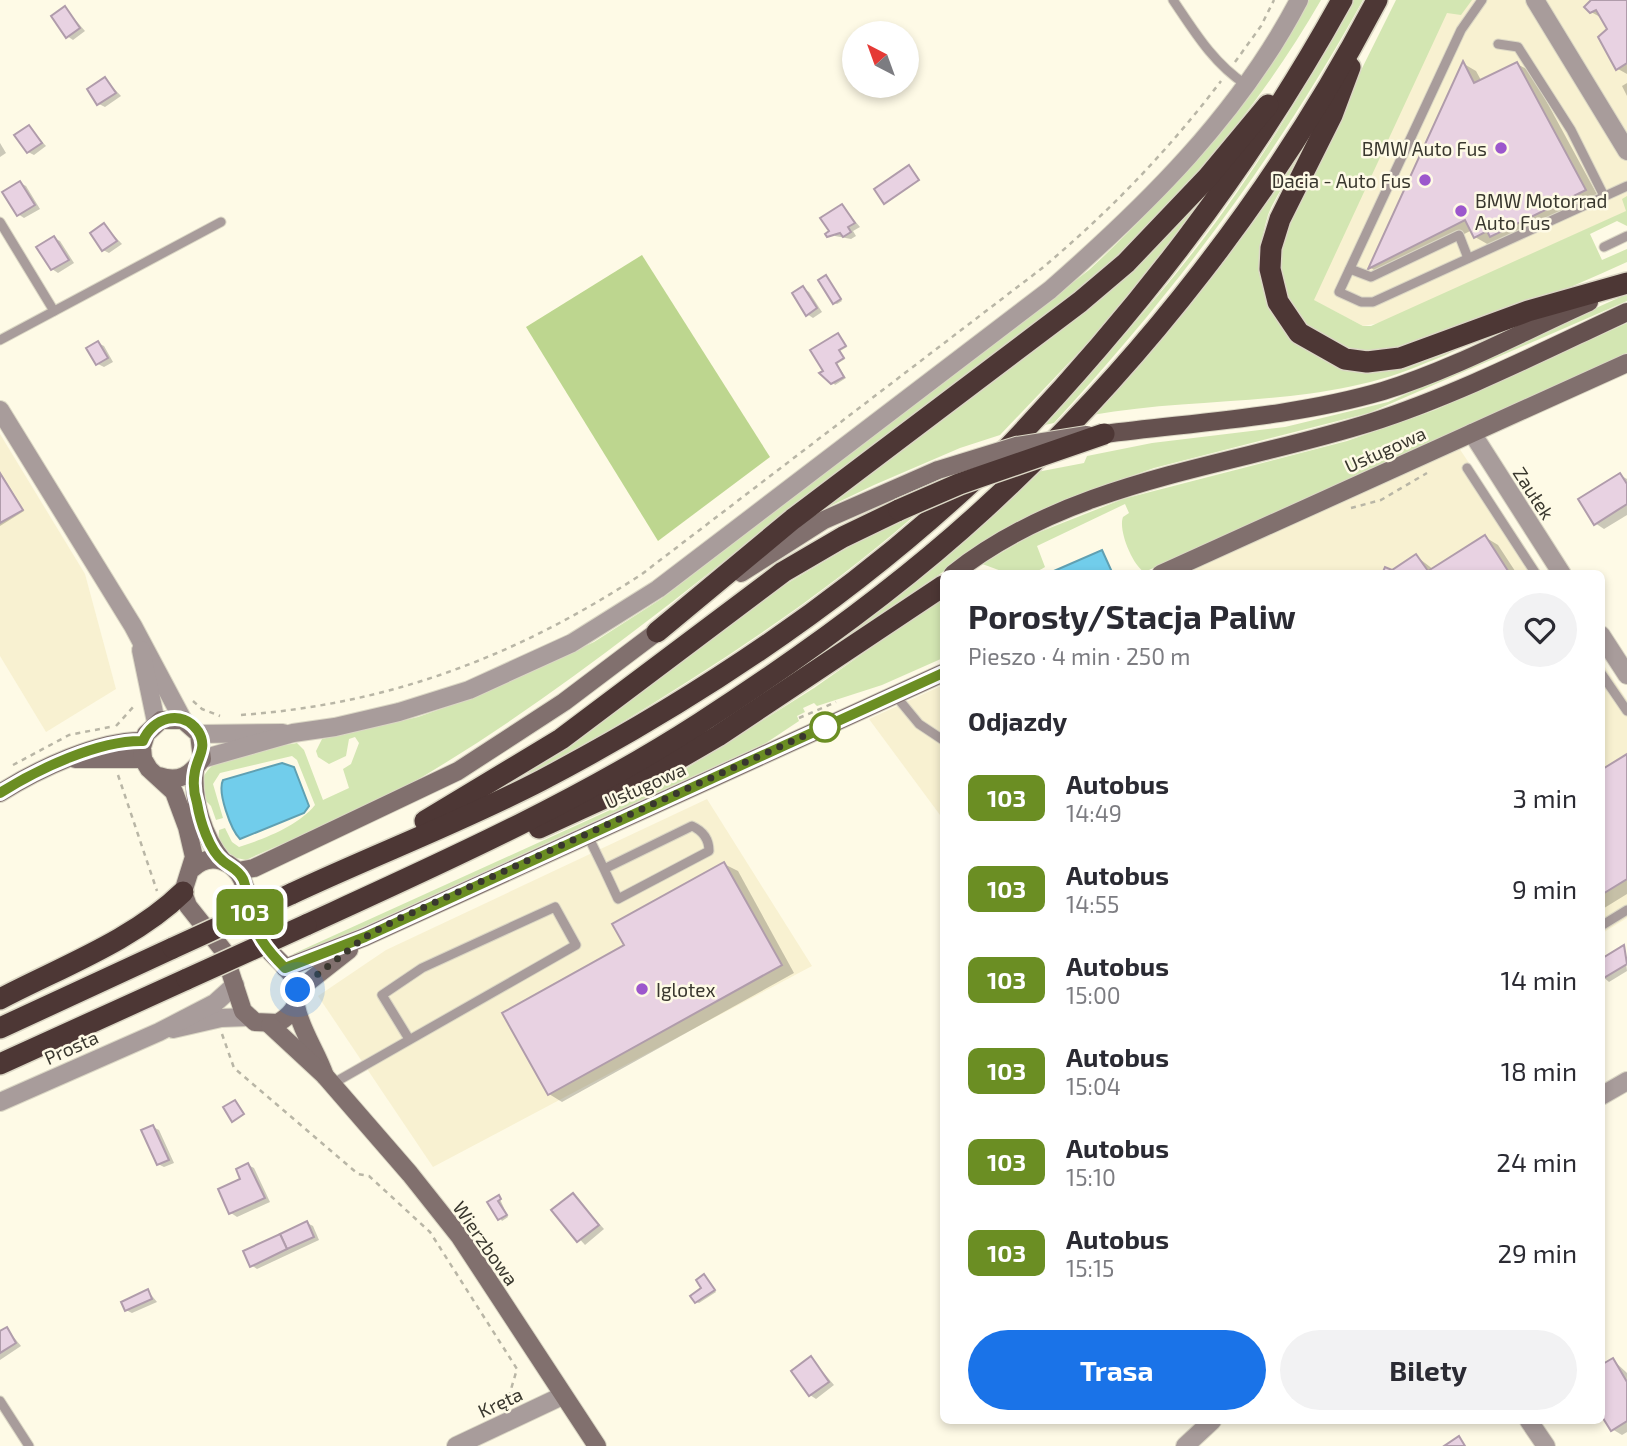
<!DOCTYPE html>
<html lang="pl">
<meta charset="utf-8">
<style>
body{margin:0;font-family:"Exo 2",sans-serif;background:#f2f2f3;color:#2b2b33;height:100vh;display:flex;flex-direction:column;font-size:26px;white-space:nowrap}
*{box-sizing:border-box;margin:0}
p{font-size:23px;color:#7c7c81}
.icon{flex:none;width:38px;height:38px;fill:none;stroke:currentColor;stroke-width:2;stroke-linecap:round;stroke-linejoin:round}
.map{position:relative;flex:1;overflow:hidden}
.panel{position:absolute;left:940px;top:570px;width:665px;height:854px;display:flex;flex-direction:column;background:#fff;border-radius:10px;box-shadow:0 4px 10px #0003}
.panel>*{flex:none}
.badge{padding:0 14px;border-radius:10px;font-size:24px;line-height:46px}
.needle{width:46px;rotate:319deg}
.fabs{position:absolute;left:842px;top:21px;display:grid;gap:14px}
.fabs a{display:grid;place-items:center;width:77px;height:77px;border-radius:50%;background:#fff;box-shadow:0 4px 10px #0003;font-size:35px}
.you{position:absolute;width:35px;height:35px;margin:-18px;border:5px solid #fff;border-radius:50%;background:#1a73e8;box-shadow:0 0 0 10px #1a73e833}
.map>.badge{position:absolute;translate:-50% -50%;box-shadow:0 0 0 4px #fff}
h2{padding:0 28px;font-size:26px;line-height:63px}
.round{display:grid;place-items:center;flex:none;width:74px;height:74px;border-radius:37px;background:#f2f2f3}
.overview{display:flex;align-items:center;justify-content:space-between;height:119px;padding:0 28px}
h1{font-size:33px;font-weight:700;line-height:52px}
.cta{display:flex;gap:14px;margin-top:auto;padding:14px 28px}
.cta a{flex:1;height:80px;border-radius:42px;background:#1a73e8;color:#fff;font-size:28px;font-weight:700;line-height:80px;text-align:center}
.cta a+a{background:#f2f2f3;color:#2b2b33}
ul{padding:0;list-style:none}
li{display:flex;align-items:center;gap:21px;height:91px;padding:0 28px}
li div{flex:1}
li b{display:block;font-size:26px}
li em{font-style:normal}
li .badge{min-width:77px;font-weight:700;text-align:center}
.map>svg:first-child{display:block}
</style>
<div class="map">
<svg width="1627" height="1446" viewBox="0 0 1627 1446">
<rect width="100%" height="100%" fill="#fefae6"/>
<g fill="#f8f1d1">
<path d="M1446,0H1627V211L1380,323L1363,326L1313,300Z"/>
<path d="M0,434L85,574L116,689L46,732L0,656Z"/>
<path d="M1459,448L1543,574H1183Z"/>
<path d="M1601,661L1627,700V918L1601,934Z"/>
<path d="M943,685V819L869,719Z"/>
<path d="M707,799L812,966L433,1167L318,996L386,950Z"/>
</g>
<g fill="#d3e6b2">
<path d="M1307,0H1321C1256,113 1173,208 1075,294C1005,355 924,404 851,461C706,574 564,695 405,787C355,816 298,836 246,860L227,856L218,845L219,830L225,828L232,842L239,847C264,839 298,826 315,805L297,760L292,756L220,773L213,784L223,818L216,820L211,806L203,798C203,793 201,785 202,781C212,748 270,748 297,743L304,750L323,800L349,788L343,769L351,764L359,743L355,737L349,739L346,756L329,764L318,757L316,751L322,739L418,717L480,695L594,642L661,599L1089,270C1176,189 1251,105 1307,0Z"/>
<path d="M1354,0H1363C1277,156 1175,292 1054,423L1040,426C1096,367 1151,307 1201,242C1259,166 1308,83 1354,0Z"/>
<path d="M1396,0H1472L1461,15L1447,13L1314,300L1363,326H1371L1626,211L1622,199L1627,196V226L1617,221L1590,234L1602,260L1627,249V262C1578,285 1528,304 1478,323C1450,334 1416,350 1386,351C1347,353 1314,343 1293,310C1277,283 1277,252 1285,223Z"/>
<path d="M1297,153C1297,167 1274,198 1268,215C1246,284 1275,349 1347,367L1462,346C1452,353 1439,358 1428,362C1323,409 1203,395 1092,415L1192,303Z"/>
<path d="M1213,186L1174,240L1101,329L1000,435L960,448L874,485L824,509L798,526Z"/>
<path d="M1627,294V301L1369,413L1154,468L1066,499L990,539L769,693L674,749L1037,472L1084,463L1087,456L1152,443L1285,427L1388,402Z"/>
<path d="M1627,323V353L1149,570L1144,572C1132,564 1118,530 1123,517L1129,513L1125,504L1037,546L1045,567C1021,582 1006,572 982,564L1032,535L1123,499L1347,441L1435,410Z"/>
<path d="M914,516C820,598 718,664 611,729C594,739 543,772 527,773L618,709L771,593L857,542Z"/>
<path d="M943,597V658L882,685L817,706L814,703L803,708L805,712L797,716L799,721L766,743L304,954H293L619,806L679,773L814,688Z"/>
</g>
<path fill="#bdd68f" d="M642,255L770,457L658,541L526,327Z"/>
<g fill="#71cdeb" stroke="#60a0b2" stroke-width="2">
<path d="M1102,550L1112,572L1047,574Z"/>
<path d="M282,763L294,767L309,806L304,813L240,839C231,830 217,792 223,780Z"/>
</g>
<g fill="#0003">
<path d="M1596,0H1627V74L1618,69L1610,30L1602,18L1591,12Z"/>
<path d="M65,8L85,31L73,40L67,36Z"/>
<path d="M1464,64L1476,71L1482,82L1517,64L1530,71L1599,198L1505,243L1498,240L1489,245L1475,237L1472,230L1383,276L1371,268Z"/>
<path d="M105,79L121,96L105,107L99,104Z"/>
<path d="M1627,83V96L1622,86Z"/>
<path d="M29,127L46,146L34,155L28,152Z"/>
<path d="M0,143L6,153L0,157Z"/>
<path d="M20,183L26,186L40,209L24,218L18,214Z"/>
<path d="M842,206L860,227L853,231L856,236L851,239L835,236L823,219Z"/>
<path d="M104,225L122,244L109,253L103,250Z"/>
<path d="M54,238L60,241L74,263L58,273L52,269Z"/>
<path d="M826,277L842,301L837,304L834,303Z"/>
<path d="M803,288L809,292L822,312L813,318L807,314Z"/>
<path d="M838,335L847,347L840,351L845,359L837,364L846,378L835,385L825,371Z"/>
<path d="M98,343L104,346L113,362L104,367L98,364Z"/>
<path d="M0,472L24,511L0,526Z"/>
<path d="M1620,475L1627,479V515L1604,529L1595,523Z"/>
<path d="M1485,537L1498,545L1517,574H1384L1416,556L1434,570Z"/>
<path d="M1627,756V894L1601,910V772Z"/>
<path d="M724,864L738,871L794,973L562,1102L549,1094L626,946Z"/>
<path d="M1624,947L1627,971L1609,982L1601,975V961Z"/>
<path d="M153,1127L159,1130L174,1163L164,1167L158,1164Z"/>
<path d="M248,1165L254,1168L270,1202L237,1217L231,1213Z"/>
<path d="M573,1195L604,1229L585,1245L554,1210Z"/>
<path d="M499,1197L508,1217L502,1221L489,1202Z"/>
<path d="M307,1223L313,1226L319,1240L257,1269L251,1265Z"/>
<path d="M706,1278L716,1292L699,1303L696,1302Z"/>
<path d="M148,1291L157,1302L132,1313L126,1310Z"/>
<path d="M7,1329L21,1346L0,1360V1333Z"/>
<path d="M811,1358L834,1385L816,1399L810,1395Z"/>
<path d="M1613,1360L1627,1373V1432L1622,1435L1612,1429Z"/>
</g>
<g fill="#e8d2e2" stroke="#b09cab" stroke-width="2">
<path d="M1627,0V63L1616,70L1598,37L1607,29L1596,10L1590,13L1584,7L1591,0Z"/>
<path d="M65,6L80,28L66,38L51,16Z"/>
<path d="M1463,61L1474,83L1517,62L1586,190L1490,237L1487,231L1474,238L1465,220L1368,269Z"/>
<path d="M105,77L116,93L97,105L87,89Z"/>
<path d="M29,125L42,143L27,153L14,135Z"/>
<path d="M909,165L919,180L884,204L874,189Z"/>
<path d="M20,181L35,205L17,216L2,192Z"/>
<path d="M842,204L855,223L848,227L851,232L843,237L840,233L827,237L825,234L829,231L820,218Z"/>
<path d="M104,223L117,241L102,251L90,233Z"/>
<path d="M54,236L69,260L51,270L36,247Z"/>
<path d="M826,275L841,299L833,304L818,280Z"/>
<path d="M803,286L817,308L806,316L792,293Z"/>
<path d="M838,333L846,346L839,350L844,358L836,363L844,377L831,384L819,373L823,371L810,350Z"/>
<path d="M98,341L108,358L96,365L86,348Z"/>
<path d="M0,473L23,510L0,523Z"/>
<path d="M1620,473L1627,484V504L1594,525L1578,499Z"/>
<path d="M1485,535L1510,574H1382L1385,567L1392,570L1416,554L1428,571Z"/>
<path d="M1627,754V879L1601,895V770Z"/>
<path d="M724,862L782,965L548,1095L502,1013L624,945L612,924Z"/>
<path d="M1624,945L1627,964L1602,979L1601,959Z"/>
<path d="M235,1100L244,1114L232,1122L223,1107Z"/>
<path d="M153,1125L169,1160L157,1165L141,1130Z"/>
<path d="M248,1163L265,1198L229,1214L218,1189L240,1179L236,1169Z"/>
<path d="M573,1193L599,1225L577,1242L551,1210Z"/>
<path d="M499,1195L501,1199L498,1201L507,1215L498,1220L487,1202Z"/>
<path d="M307,1221L314,1237L287,1249L280,1234Z"/>
<path d="M280,1234L287,1249L250,1267L243,1251Z"/>
<path d="M704,1274L715,1290L695,1303L690,1296L701,1288L696,1280Z"/>
<path d="M148,1289L152,1299L125,1311L121,1302Z"/>
<path d="M7,1327L16,1343L0,1353V1331Z"/>
<path d="M811,1356L829,1382L809,1396L791,1371Z"/>
<path d="M1613,1358L1627,1382V1421L1611,1431L1601,1415V1365Z"/>
<path d="M1459,1436L1465,1446H1444Z"/>
</g>
<g fill="none" stroke-linecap="round" stroke-linejoin="round">
<defs>
<g id="lane">
<path d="M1173,0C1194,31 1213,63 1245,84"/>
<path d="M1482,0L1461,30L1339,292L1361,302H1373L1627,186"/>
<path d="M1498,44L1518,47L1571,130L1604,196"/>
<path d="M0,222L54,311"/>
<path d="M1604,247L1627,236"/>
<path d="M1350,269L1371,277L1459,235L1468,258"/>
<path d="M0,340L221,222"/>
<path d="M1467,468L1536,574"/>
<path d="M1601,673L1627,711"/>
<path d="M895,695L919,724L943,740"/>
<path d="M587,834L604,869L692,826C703,831 709,839 709,851L618,899L604,869"/>
<path d="M1601,926L1627,910"/>
<path d="M332,1084L576,945L555,907L422,968L382,995L409,1039"/>
<path d="M0,1401L29,1446"/>
</g>
<g id="street">
<path d="M1535,0L1627,151"/>
<path d="M0,410L133,626L183,720"/>
<path d="M1472,433L1562,574"/>
<path d="M1601,635L1627,675"/>
<path d="M141,650L156,722"/>
<path d="M199,734L283,733"/>
<path d="M202,759L293,733L335,727L399,712L469,690L572,643L658,589L1050,290C1146,206 1239,115 1299,0"/>
<path d="M173,1029L221,1018L248,1017"/>
<path d="M1601,1096L1627,1081"/>
<path d="M0,1102L159,1032L215,1003L235,985"/>
<path d="M1529,1421L1546,1446"/>
<path d="M456,1446L562,1396"/>
<path d="M1185,1446L1212,1421"/>
</g>
<g id="secondary">
<path d="M741,573L824,520L938,470"/>
<path d="M1161,574L1627,363"/>
<path d="M75,759H143"/>
<path d="M195,769C192,800 203,837 223,861"/>
<path d="M159,776C179,783 191,775 202,759L199,734L183,720H161L146,734L142,747L143,759L149,769L174,792L187,827L194,857L183,892L188,906L223,950L243,1011L255,1022L278,1023C289,1016 298,1008 298,993C297,969 268,956 258,936C245,911 253,872 222,861C210,857 200,861 192,869"/>
<path d="M0,793C38,769 99,740 143,741"/>
<path d="M238,871L254,868L458,771L564,702L666,625"/>
<path d="M285,968L365,937L943,673"/>
<path d="M298,990L349,950"/>
<path d="M296,1006C301,1031 317,1052 325,1076"/>
<path d="M270,1025L325,1076L410,1174L460,1237L597,1446"/>
</g>
<g id="primary">
<path d="M1104,434C1197,422 1294,417 1383,391C1454,369 1522,332 1589,302"/>
<path d="M953,574C1071,480 1229,467 1369,423C1457,395 1543,351 1627,312"/>
</g>
<g id="highway">
<path d="M1350,67L1332,115L1280,219L1271,248L1270,269L1278,302L1299,333L1345,359L1367,362L1400,358L1528,311L1627,283"/>
<path d="M1000,456C1134,316 1248,170 1342,0"/>
<path d="M657,632L793,519L1080,302L1126,263L1208,177L1268,105"/>
<path d="M425,821L561,739L783,572L843,537L899,510"/>
<path d="M539,828L635,784L718,736L943,586"/>
<path d="M291,894C374,855 461,822 542,780C698,698 848,598 976,478"/>
<path d="M306,925C439,864 576,803 700,723C799,659 897,589 984,509C1141,365 1278,189 1377,0"/>
<path d="M0,999C61,967 134,940 183,892"/>
<path d="M0,1028L173,948"/>
<path d="M0,1064L187,979"/>
</g>
</defs>
<use href="#lane" stroke="#dbd7c5" stroke-width="11"/>
<use href="#street" stroke="#dbd7c5" stroke-width="20"/>
<use href="#secondary" stroke="#dbd7c5" stroke-width="20"/>
<use href="#primary" stroke="#dbd7c5" stroke-width="20"/>
<use href="#highway" stroke="#dbd7c5" stroke-width="24"/>
<g stroke="#b9b6a6" stroke-width="2.5" stroke-dasharray="5 5" stroke-linecap="butt">
<path d="M1235,62L1261,26L1274,0"/>
<path d="M1351,508L1381,500L1427,473"/>
<path d="M193,701L202,709L220,716"/>
<path d="M241,715C391,704 517,656 642,574L1041,269C1108,213 1168,151 1221,81"/>
<path d="M799,718L836,702"/>
<path d="M116,726L135,705"/>
<path d="M13,765L69,735L110,727"/>
<path d="M118,775L157,891"/>
<path d="M222,1034L234,1068L358,1174L369,1176L430,1232L517,1369L509,1396L512,1402"/>
</g>
<use href="#lane" stroke="#a89c9b" stroke-width="9"/>
<use href="#street" stroke="#a89c9b" stroke-width="18"/>
<use href="#secondary" stroke="#81706e" stroke-width="18"/>
<use href="#primary" stroke="#65514f" stroke-width="18"/>
<use href="#highway" stroke="#4d3735" stroke-width="21"/>
<defs>
<path id="secondary-bridge" d="M938,470L1016,446L1087,435"/>
<g id="highway-bridge">
<path d="M899,510L959,484L1104,434"/>
<path d="M173,948L291,894"/>
<path d="M187,979L306,925"/>
</g>
</defs>
<use href="#secondary-bridge" stroke="#dbd7c5" stroke-width="20" stroke-linecap="butt"/>
<use href="#highway-bridge" stroke="#dbd7c5" stroke-width="24" stroke-linecap="butt"/>
<use href="#secondary-bridge" stroke="#81706e" stroke-width="18"/>
<use href="#highway-bridge" stroke="#4d3735" stroke-width="21"/>
</g>
<g fill="none" stroke-linecap="round" stroke-linejoin="round">
<defs>
<path id="line" d="M0,793C38,769 99,740 143,741C152,718 182,708 198,731C208,747 198,756 195,771C193,781 194,794 197,803C200,821 209,850 223,861C230,867 238,869 243,879C247,888 247,899 250,910C255,935 267,950 285,968L365,937L943,673"/>
</defs>
<use href="#line" stroke="#fff" stroke-width="16"/>
<use href="#line" stroke="#6b8e23" stroke-width="10"/>
<path stroke="#39372e" stroke-width="7" stroke-dasharray="0 12.6" d="M298,990L365,937L396,920L828,725L825,727"/>
</g>
<g fill="#9c57cc" stroke="#fefae6" stroke-width="2.5">
<circle cx="1501" cy="148" r="7"/>
<circle cx="1425" cy="180" r="7"/>
<circle cx="1461" cy="211" r="7"/>
<circle cx="642" cy="989" r="7"/>
</g>
<circle fill="#fff" stroke="#6b8e23" stroke-width="3.5" cx="825" cy="727" r="14"/>
<g text-anchor="middle" dominant-baseline="central" stroke-width="5" stroke-linejoin="round" paint-order="stroke">
<g font-size="19" fill="#39372e" stroke="#fefae6" text-anchor="end">
<text x="1487" y="148">BMW Auto Fus</text>
<text x="1411" y="180">Dacia - Auto Fus</text>
<text x="1475" y="200" text-anchor="start">BMW Motorrad<tspan x="1475" dy="22">Auto Fus</tspan></text>
<text x="656" y="989" text-anchor="start">Iglotex</text>
</g>
<g font-size="19" fill="#39372e" stroke="#fefae6">
<text transform="translate(1385 449) rotate(-24)">Usługowa</text>
<text transform="translate(1534 493) rotate(57)">Zaułek</text>
<text transform="translate(645 785) rotate(-24)">Usługowa</text>
<text transform="translate(71 1047) rotate(-24)">Prosta</text>
<text transform="translate(486 1243) rotate(55)">Wierzbowa</text>
<text transform="translate(500 1402) rotate(-25)">Kręta</text>
</g>
</g>
</svg>
<div class="fabs">
<a><svg class="needle" viewBox="-14 -14 28 28"><path d="M0-13l5 13h-10z" fill="#e53935"/><path d="M0 13l5-13h-10z" fill="#7c7c81"/></svg></a>
</div>
<div class="you" style="left:298px;top:990px"></div>
<b class="badge" style="left:250px;top:912px;background:#6b8e23;color:#fff">103</b>
<section class="panel">
<div class="overview"><div><h1>Porosły/Stacja Paliw</h1><p>Pieszo · 4 min · 250 m</p></div><a class="round"><svg class="icon" aria-label="heart" viewBox="0 0 24 24"><path d="M12 20l-8-8c-3-5 5-10 8-4 3-6 11-1 8 4z"/></svg></a></div>
<h2>Odjazdy</h2>
<ul>
<li><span class="badge" style="background:#6b8e23;color:#fff">103</span><div><b>Autobus</b><p>14:49</p></div><em>3 min</em></li>
<li><span class="badge" style="background:#6b8e23;color:#fff">103</span><div><b>Autobus</b><p>14:55</p></div><em>9 min</em></li>
<li><span class="badge" style="background:#6b8e23;color:#fff">103</span><div><b>Autobus</b><p>15:00</p></div><em>14 min</em></li>
<li><span class="badge" style="background:#6b8e23;color:#fff">103</span><div><b>Autobus</b><p>15:04</p></div><em>18 min</em></li>
<li><span class="badge" style="background:#6b8e23;color:#fff">103</span><div><b>Autobus</b><p>15:10</p></div><em>24 min</em></li>
<li><span class="badge" style="background:#6b8e23;color:#fff">103</span><div><b>Autobus</b><p>15:15</p></div><em>29 min</em></li>
</ul>
<div class="cta"><a>Trasa</a><a>Bilety</a></div>
</section>
</div>
